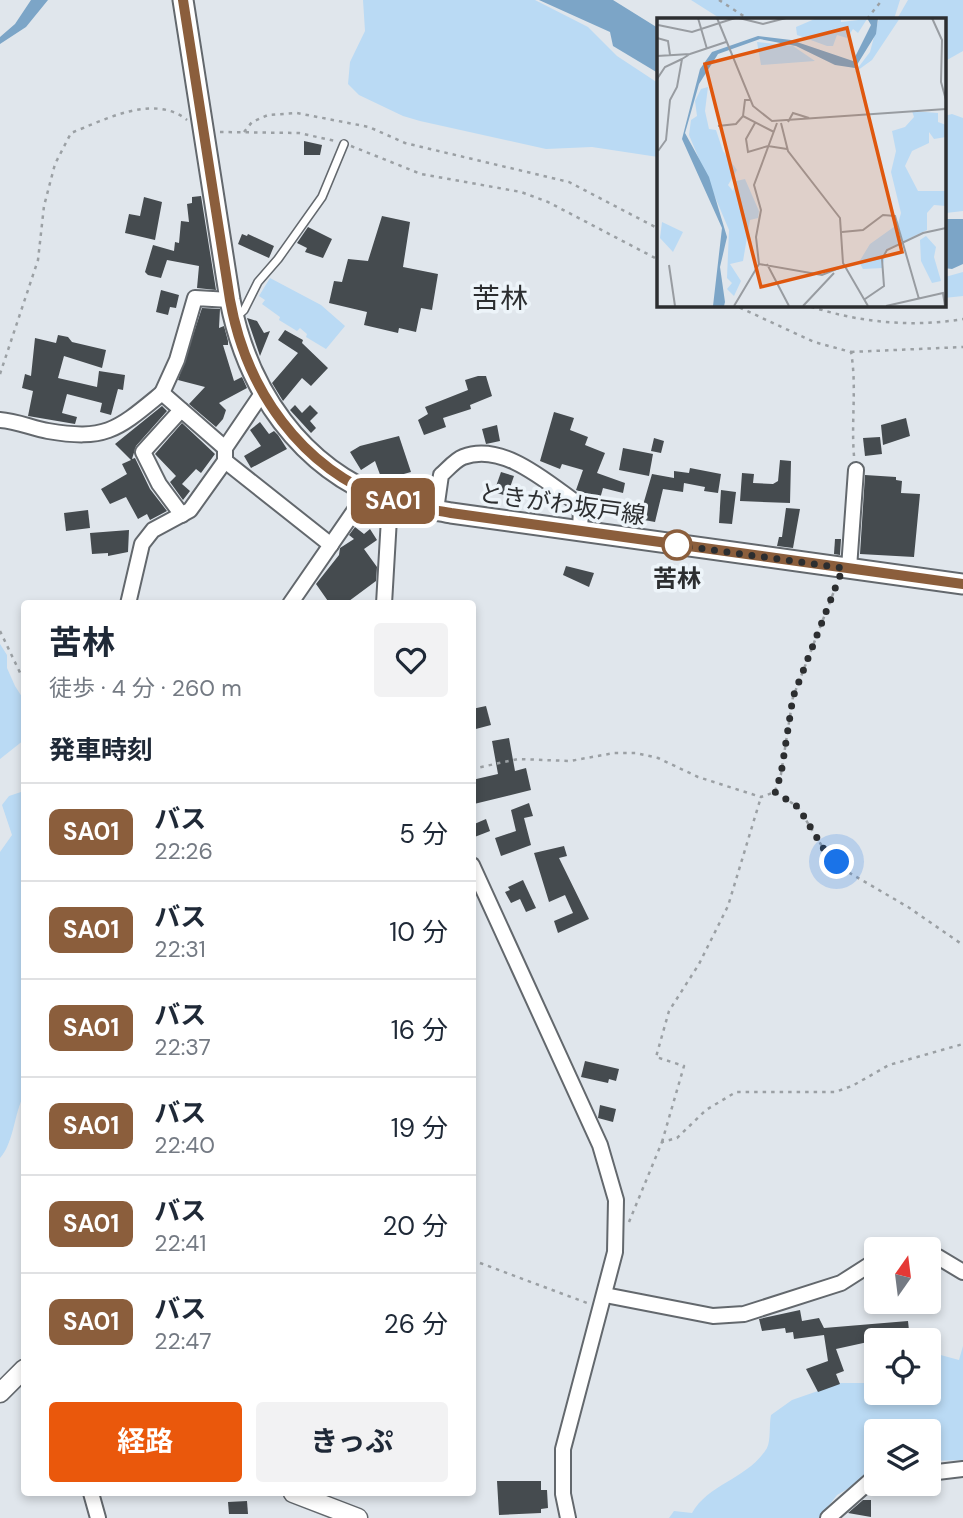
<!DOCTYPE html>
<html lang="ja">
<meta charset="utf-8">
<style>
body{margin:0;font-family:"DM Sans","Noto Sans JP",sans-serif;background:#f2f2f3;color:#1f2937;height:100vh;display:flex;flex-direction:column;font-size:26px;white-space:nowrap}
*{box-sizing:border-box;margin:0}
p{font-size:23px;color:#747a83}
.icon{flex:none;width:38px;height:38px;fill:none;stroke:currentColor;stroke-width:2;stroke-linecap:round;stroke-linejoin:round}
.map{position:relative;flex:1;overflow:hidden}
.details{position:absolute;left:21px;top:600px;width:455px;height:896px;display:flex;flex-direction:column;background:#fff;border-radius:7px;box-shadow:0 4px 10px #0003}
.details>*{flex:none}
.badge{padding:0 14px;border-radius:10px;font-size:24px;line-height:46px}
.needle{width:46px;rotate:14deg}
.controls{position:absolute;left:864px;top:1237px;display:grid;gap:14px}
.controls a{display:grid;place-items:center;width:77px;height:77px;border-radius:7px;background:#fff;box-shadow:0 4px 10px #0003;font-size:35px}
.you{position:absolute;width:35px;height:35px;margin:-18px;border:5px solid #fff;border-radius:50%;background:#1a73e8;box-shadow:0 0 0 10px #1a73e833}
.map>.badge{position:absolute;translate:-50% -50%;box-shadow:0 0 0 4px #fff}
h2{padding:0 28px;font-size:26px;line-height:63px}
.round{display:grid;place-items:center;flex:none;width:74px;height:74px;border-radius:7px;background:#f2f2f3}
.overview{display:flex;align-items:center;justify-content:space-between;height:119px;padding:0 28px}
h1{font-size:33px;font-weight:700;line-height:52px}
.button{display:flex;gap:14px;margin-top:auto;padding:14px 28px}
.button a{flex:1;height:80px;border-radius:7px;background:#ea580c;color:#fff;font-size:28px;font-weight:700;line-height:80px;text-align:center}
.button a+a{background:#f2f2f3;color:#1f2937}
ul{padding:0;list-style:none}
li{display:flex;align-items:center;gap:21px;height:98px;padding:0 28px;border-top:2px solid #e0e1e3}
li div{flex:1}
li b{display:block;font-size:26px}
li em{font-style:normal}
li .badge{min-width:77px;font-weight:700;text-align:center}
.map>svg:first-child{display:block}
</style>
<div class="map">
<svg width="963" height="1518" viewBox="0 0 963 1518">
<rect width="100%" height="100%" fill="#e0e6ec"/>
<g fill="#badaf4">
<path d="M363,0H535L588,27L617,56L658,83V157L592,147L546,149L420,121L403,116L359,95L348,84L350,62L365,31Z"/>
<path d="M691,0H900L894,19H721Z"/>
<path d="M908,0H963V51L947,60L944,58V19H897Z"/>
<path d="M952,114L963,118V211L946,213L944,116Z"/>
<path d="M963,272V296L944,298L945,277Z"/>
<path d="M270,278L321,305L345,326L326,349L306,337L307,334L300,328L297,331L279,320L280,317L262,304L265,300L259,296Z"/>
<path d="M0,644L7,655V668L15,686L24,700V740L0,759Z"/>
<path d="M24,791V1095C14,1113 14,1143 0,1158V852L12,835L2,805L9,796Z"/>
<path d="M963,1346V1460L929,1461V1432H877V1472L837,1495L819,1518H669L674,1511L692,1513C709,1483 748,1479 767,1448C771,1440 769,1424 771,1415L792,1400L841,1383H877V1393H929V1356L937,1354L959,1360Z"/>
</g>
<g fill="#7ca5c7">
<path d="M31,0H48L26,27L0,44V37L15,24Z"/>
<path d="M539,0H613L658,28V73L613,46L610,32Z"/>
<path d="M944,219H963V264L952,269L944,268Z"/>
</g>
<g fill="#454b4f">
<path d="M304,141L322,145L320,155H304Z"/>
<path d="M201,196L216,290L197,288L199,266L167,260L161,278L148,275L145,272L153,245L174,251L175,242L179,243L181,221L189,222L187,204L192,203V197Z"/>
<path d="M144,197L162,202L155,240L125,233L129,214L140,216Z"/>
<path d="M382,216L410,222L403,267L438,274L432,310L421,308L416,332L399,328L398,333L364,325L367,312L329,303L334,281L342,282L348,259L368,261Z"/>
<path d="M308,227L332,239L323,258L305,252L307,248L297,243Z"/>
<path d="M242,234L247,236L248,234L274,246L269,258L238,244Z"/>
<path d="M161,290L179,295L176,308L170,307L168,315L156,312Z"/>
<path d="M202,308L220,309L219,328L224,326L228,341V345H223L234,381L242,377L247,388L219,403L226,410L223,419L216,427L189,404L205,387L178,380Z"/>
<path d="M247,318L257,321L264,333L270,331L260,356Z"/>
<path d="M285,330L303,340L302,343L328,368L311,386L302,378L283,401L272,383L298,353L278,340Z"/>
<path d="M58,335L68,337L72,342L106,350L102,368L64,356L58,378L97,387L99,371L125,375L123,390L118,389L111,415L100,412L102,403L67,394L62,413L77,417L75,424L28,416L33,391L22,388L25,374L31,376L35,338L56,343Z"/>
<path d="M478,376H486L492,396L470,405L471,409L443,418L446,427L424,435L418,420L428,414L425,407L468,390L465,380Z"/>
<path d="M295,405L302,413L310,405L318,413L310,421L316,428L311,433L290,410Z"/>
<path d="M162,406L167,411L136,446L132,459L135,458L150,489L167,511L150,520L147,514L138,519L126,497L110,504L101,489L127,474L122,464L131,460L115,444Z"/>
<path d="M554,412L574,418L570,430L588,437L585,445L605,453L597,473L625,483L623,493L603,488L598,506L590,504L591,495L576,490L583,470L562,464L560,469L540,461Z"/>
<path d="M906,418L910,436L883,445L881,425Z"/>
<path d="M260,422L269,434L274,431L278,435L287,449L251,468L244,456L261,446L250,430Z"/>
<path d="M182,423L215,454L201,473L196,469L182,484L190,491L183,500L170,482L176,476L155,454Z"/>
<path d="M497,425L500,441L486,444L482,429Z"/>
<path d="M399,436L411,472L382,480L375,461L361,470L350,452L360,446Z"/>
<path d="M880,437L882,454L865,456L863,438Z"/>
<path d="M654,438L664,441L661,453L651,451Z"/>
<path d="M623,448L653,454L649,476L619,470Z"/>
<path d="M780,460L791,461L790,503L740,501L742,473L754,474L753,483L773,484L778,481Z"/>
<path d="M690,468L721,474L718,493L704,491L705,487L684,483L683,492L663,489L655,522L639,519L652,474L674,478V471L689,473Z"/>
<path d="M501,472L514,476L507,496L494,492Z"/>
<path d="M865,475L896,477V480L902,481L901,493L920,494L914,557L860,554Z"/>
<path d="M721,490L736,492L732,524L719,523Z"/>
<path d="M786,508L800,509L793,548L777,546L779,537H782Z"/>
<path d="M88,510L90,528L66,531L64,513Z"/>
<path d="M355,527L364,534L370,529L377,540L364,549L377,567L376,581L345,604H330L316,584L339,555L340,548L354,539L349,535Z"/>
<path d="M129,530L128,552L108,556V553L92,554L90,533Z"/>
<path d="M835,539H841L840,555L834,554Z"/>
<path d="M566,566L594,573L589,587L563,575Z"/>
<path d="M486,706L491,725L472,730V709Z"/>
<path d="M509,738L515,771L526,768L531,790L474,804L472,780L498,774L492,741Z"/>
<path d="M529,803L533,816L524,818L531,845L501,856L495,838L516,831L511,810Z"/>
<path d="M486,819L490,831L472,838V825Z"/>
<path d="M564,846L567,856L559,858L589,919L558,933L554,921L573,913L565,895L549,902L534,853Z"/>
<path d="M523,880L536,908L526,912L520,899L511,903L505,892L510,890L508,887Z"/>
<path d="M585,1061L619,1069L616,1081L609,1079L608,1083L581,1077Z"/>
<path d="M600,1105L616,1109L613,1122L598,1118Z"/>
<path d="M800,1310L802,1321L819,1318L824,1328L908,1321L910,1340H877L836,1349L844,1371L836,1374L840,1384L818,1392L806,1369L828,1361L824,1335L794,1339L793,1332L786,1333L785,1328L762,1331L759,1319Z"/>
<path d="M497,1481H541V1490H547L548,1508L541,1509V1513L499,1515Z"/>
<path d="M863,1500H871V1517L848,1513Z"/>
<path d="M247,1501L248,1514H229L228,1502Z"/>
</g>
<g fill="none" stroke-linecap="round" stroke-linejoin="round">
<defs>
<path id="service" d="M236,317L244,310L258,282L278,259L322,197L344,144"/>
<g id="minor">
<path d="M162,393L177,360L195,298L230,300"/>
<path d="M181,410L143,452L159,484L182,515"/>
<path d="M0,420C16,421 32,428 48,431C107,441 118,429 162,393L225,448V461L331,545"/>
<path d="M225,448L261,395"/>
<path d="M436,510L441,475C447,470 455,460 463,457C504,441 550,485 581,506L580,532"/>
<path d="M849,568L856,470"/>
<path d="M128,604L142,544L153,530L190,510L225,461"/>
<path d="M290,604L368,491"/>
<path d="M384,604L390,501"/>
<path d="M472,865L600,1145L616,1200L615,1252L563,1449V1494L568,1518"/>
<path d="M929,1256L938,1257L963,1272"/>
<path d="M605,1295L713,1316L744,1314L841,1283L877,1260"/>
<path d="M929,1473L963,1469"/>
<path d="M91,1493L98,1518"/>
<path d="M828,1518L870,1481L877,1480"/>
</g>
<g id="tertiary">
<path d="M0,1393L24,1369"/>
<path d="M293,1493L358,1518"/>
</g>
<path id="secondary" d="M183,0L230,300C247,389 300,468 388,500C408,507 431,509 451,513L963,584"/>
</defs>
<use href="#service" stroke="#63686d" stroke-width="10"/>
<use href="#minor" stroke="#63686d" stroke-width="18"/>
<use href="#tertiary" stroke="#63686d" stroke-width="21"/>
<use href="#secondary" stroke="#63686d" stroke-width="23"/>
<g stroke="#9ba0a4" stroke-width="2.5" stroke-dasharray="3.5 5" stroke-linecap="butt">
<path d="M719,0L748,19"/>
<path d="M867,19L882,0"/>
<path d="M220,132L299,133L335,141"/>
<path d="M244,132L252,122L268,115L297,113L369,127L405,143L569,182L659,229"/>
<path d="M351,146L421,174L521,192L548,202L659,260"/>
<path d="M732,304L814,342L851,352C857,386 851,421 854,456"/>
<path d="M803,304C855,322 909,328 963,319"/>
<path d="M851,352L963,347"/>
<path d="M0,374L38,260L44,206L55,164L71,133C104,120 154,93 187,120"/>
<path d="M0,631L24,681"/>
<path d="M472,769L518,759L570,761L614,753H636L658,758L698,777L761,797L775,792L798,807L825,851L848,872L908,907L963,945"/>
<path d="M775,791L781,774L793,697L838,581"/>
<path d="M662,1142L684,1066L656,1057L669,1011L699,964L728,906L761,797"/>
<path d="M629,1222L662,1142L677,1138L706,1110L736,1092H835L852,1086L889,1065L963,1044"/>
<path d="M472,1260L587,1303"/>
</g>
<use href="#service" stroke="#fff" stroke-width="7"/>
<use href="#minor" stroke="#fff" stroke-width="14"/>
<use href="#tertiary" stroke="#fff" stroke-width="18"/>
<use href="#secondary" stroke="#fff" stroke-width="19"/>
</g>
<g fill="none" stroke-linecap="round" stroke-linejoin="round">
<defs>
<path id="line" d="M183,0L230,300C246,389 300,468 388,500C408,507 430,509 451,513L963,584"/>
</defs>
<use href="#line" stroke="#fff" stroke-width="16"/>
<use href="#line" stroke="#8b5e3c" stroke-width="10"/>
<path stroke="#2c2e30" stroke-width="7" stroke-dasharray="0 12.6" d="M677,545L843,568L793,697L781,774L775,792L798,807L825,851L837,862"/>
</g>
<circle fill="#fff" stroke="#8b5e3c" stroke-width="3.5" cx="677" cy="545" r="14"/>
<g text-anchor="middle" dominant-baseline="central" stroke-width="7" stroke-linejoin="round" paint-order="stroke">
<g font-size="24" fill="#2c2e30" stroke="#edf4f9">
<text transform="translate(562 504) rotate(8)">ときがわ坂戸線</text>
</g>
<g font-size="24" font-weight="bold" fill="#2c2e30" stroke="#edf4f9">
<text x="677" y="578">苦林</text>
</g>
<g font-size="28" fill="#2c2e30" stroke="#edf4f9">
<text x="500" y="298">苦林</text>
</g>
</g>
<g transform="translate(657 18)">
<rect width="289" height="289" fill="#e0e6ec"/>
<path d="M160,0H184V4L210,1L201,15L196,11L190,20L180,17L176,28H170L140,17L139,9ZM222,0H243L215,42L197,55L213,34ZM100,24L136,28L158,43L104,47ZM51,69L48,93L52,111L59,112L66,133L80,152L71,167L76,173L79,163L88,161L102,193L101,200L93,202L86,243L73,246L84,263L77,278L70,271L75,265L70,260L72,212L32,117L34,102L40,98L38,83L44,71ZM255,93L281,95V104L289,107V119L277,121L272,114V125L255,133L248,148L261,173H289V188L277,187L270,195V212L230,231L225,250L206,251L202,244L213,226L241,206L244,195L234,154L239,133L235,113L248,109L257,99ZM5,204L26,214L16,234L3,220ZM269,218L279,229L277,239L284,263L275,265L264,243L263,222Z" fill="#badaf4"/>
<path d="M210,0H221L219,16L198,50L178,47L139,28L103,21L61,36L42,66L28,115L52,159L70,219L63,249L68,284L67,288H56L65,210L25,121L43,51L55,34L101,18L134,22L196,43L214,7Z" fill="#7ca5c7"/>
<path fill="none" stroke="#989ca1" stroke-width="2" d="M41,0L50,31M60,0L96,88L115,103L289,91M82,0L106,6L129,0M275,0L285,22L284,64L289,82M1,7L35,14L78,0M0,20L11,23L13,37M0,38L33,36L69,24M0,61L8,49L25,41M86,98L88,82H93M131,104L136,95L152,100M98,105L89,121L91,134L111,128L130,131M124,105L131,133L183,200L186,245L211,288M61,108L79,106L86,98L117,114M1,133L9,122L13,82L20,69L25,41L33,36M185,214L206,212L226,197L238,198L262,281M102,246L99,219L104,192L97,167L120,105M110,246L132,288M12,247L18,288M208,281L227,268L225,241L230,232L266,215L289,210M77,288L102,246L165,257L187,248M146,288L177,255M229,288L286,275L288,288"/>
<path fill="#df570e" fill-opacity="0.15" stroke="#df570e" stroke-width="3.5" d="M190,10L245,234L104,269L48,46Z"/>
<rect width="289" height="289" fill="none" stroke="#2c2e30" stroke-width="3.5"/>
</g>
</svg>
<div class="controls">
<a><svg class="needle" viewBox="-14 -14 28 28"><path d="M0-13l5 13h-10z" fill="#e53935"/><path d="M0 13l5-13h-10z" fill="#747a83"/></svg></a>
<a><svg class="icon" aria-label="locate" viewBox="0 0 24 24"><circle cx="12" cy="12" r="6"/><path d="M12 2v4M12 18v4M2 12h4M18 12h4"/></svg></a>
<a><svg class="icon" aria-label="layers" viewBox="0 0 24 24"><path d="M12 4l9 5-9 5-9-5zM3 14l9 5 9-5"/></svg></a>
</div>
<div class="you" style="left:837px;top:862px"></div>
<b class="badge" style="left:393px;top:501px;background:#8b5e3c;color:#fff">SA01</b>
<section class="details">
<div class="overview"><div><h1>苦林</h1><p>徒歩 · 4 分 · 260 m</p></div><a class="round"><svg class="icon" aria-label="heart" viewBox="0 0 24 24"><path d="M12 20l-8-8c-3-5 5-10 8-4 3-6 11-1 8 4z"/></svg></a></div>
<h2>発車時刻</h2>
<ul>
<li><span class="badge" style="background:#8b5e3c;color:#fff">SA01</span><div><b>バス</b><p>22:26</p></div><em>5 分</em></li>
<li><span class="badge" style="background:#8b5e3c;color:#fff">SA01</span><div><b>バス</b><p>22:31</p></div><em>10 分</em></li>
<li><span class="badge" style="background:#8b5e3c;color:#fff">SA01</span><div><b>バス</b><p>22:37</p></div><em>16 分</em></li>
<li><span class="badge" style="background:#8b5e3c;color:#fff">SA01</span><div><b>バス</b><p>22:40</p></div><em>19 分</em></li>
<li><span class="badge" style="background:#8b5e3c;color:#fff">SA01</span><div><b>バス</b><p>22:41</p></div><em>20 分</em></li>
<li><span class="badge" style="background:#8b5e3c;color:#fff">SA01</span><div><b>バス</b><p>22:47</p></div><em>26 分</em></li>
</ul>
<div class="button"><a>経路</a><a>きっぷ</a></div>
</section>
</div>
